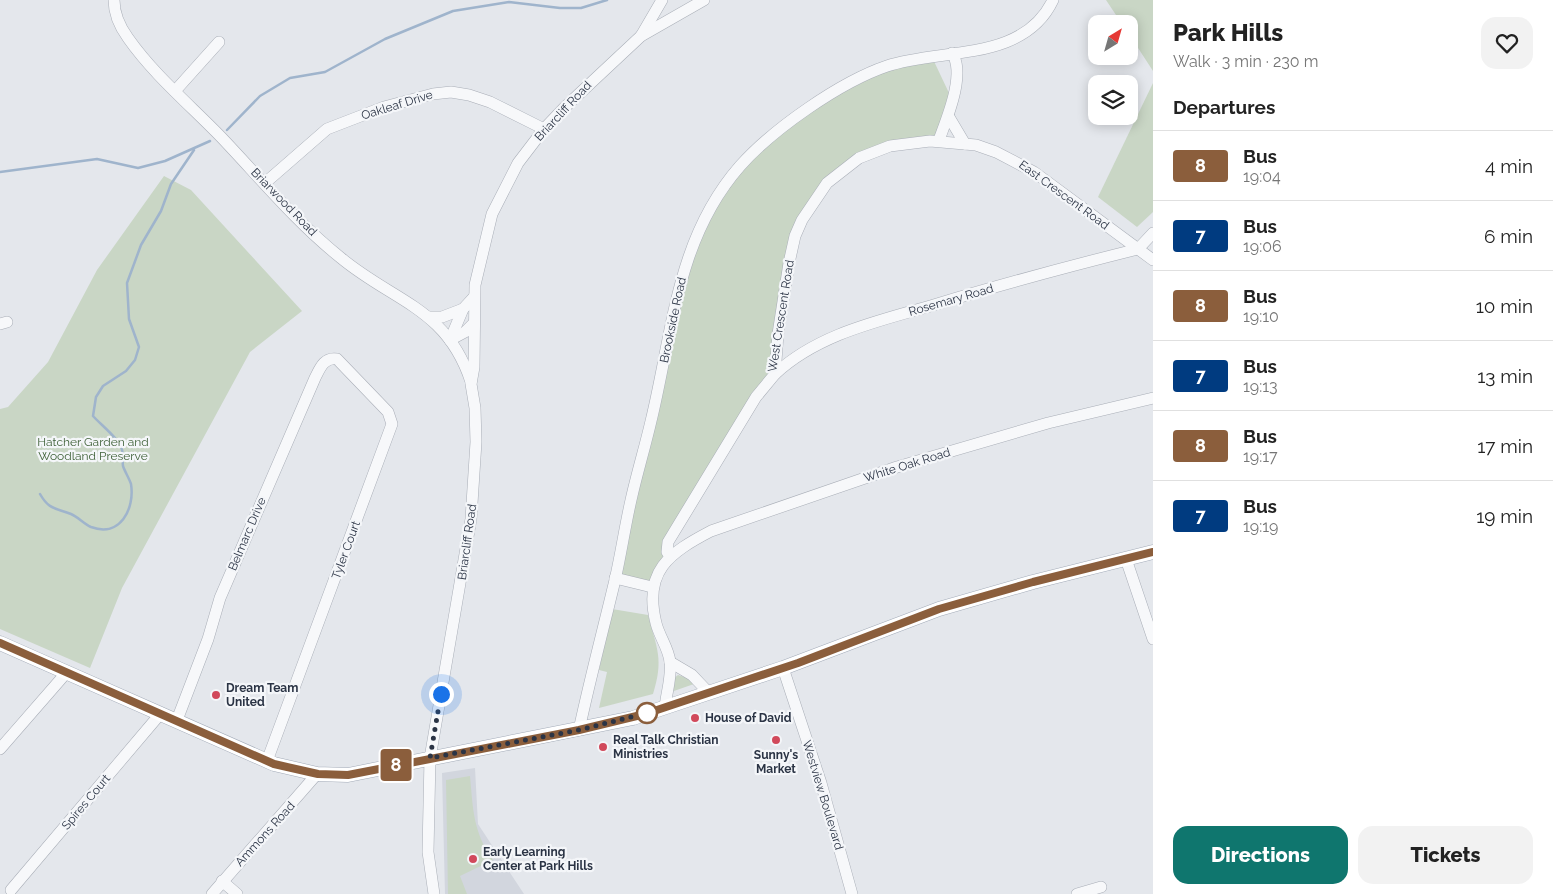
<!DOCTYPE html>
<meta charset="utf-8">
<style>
body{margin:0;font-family:Raleway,sans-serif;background:#f2f2f2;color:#222;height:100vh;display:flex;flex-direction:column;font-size:19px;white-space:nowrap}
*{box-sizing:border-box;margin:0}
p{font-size:16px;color:#767676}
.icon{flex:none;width:28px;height:28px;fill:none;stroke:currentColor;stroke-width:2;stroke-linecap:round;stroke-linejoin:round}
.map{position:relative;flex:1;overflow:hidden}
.sheet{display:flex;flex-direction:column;background:#fff;width:400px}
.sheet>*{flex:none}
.badge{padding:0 10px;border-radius:4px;font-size:18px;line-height:32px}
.needle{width:32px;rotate:37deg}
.fabs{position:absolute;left:1088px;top:15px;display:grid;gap:10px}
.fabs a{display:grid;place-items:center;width:50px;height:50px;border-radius:10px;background:#fff;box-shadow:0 2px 12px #0003;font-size:25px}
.you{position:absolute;width:25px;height:25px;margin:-12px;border:4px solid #fff;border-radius:50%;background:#1a73e8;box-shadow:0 0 0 8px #1a73e833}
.map>.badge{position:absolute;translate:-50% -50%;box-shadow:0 0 0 2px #fff}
h2{padding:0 20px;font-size:19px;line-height:45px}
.round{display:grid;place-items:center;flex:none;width:52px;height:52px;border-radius:15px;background:#f2f2f2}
.headline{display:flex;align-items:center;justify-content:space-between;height:85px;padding:0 20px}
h1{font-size:24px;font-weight:800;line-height:38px}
.cta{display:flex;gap:10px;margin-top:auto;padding:10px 20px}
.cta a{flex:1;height:58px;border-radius:15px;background:#0f766e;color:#fff;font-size:20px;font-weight:800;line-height:58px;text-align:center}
.cta a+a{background:#f2f2f2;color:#222}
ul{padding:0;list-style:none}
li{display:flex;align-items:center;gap:15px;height:70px;padding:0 20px;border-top:1px solid #e0e0e0}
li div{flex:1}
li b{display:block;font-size:19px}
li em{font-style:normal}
li .badge{min-width:55px;font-weight:700;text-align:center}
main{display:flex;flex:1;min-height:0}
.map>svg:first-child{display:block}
</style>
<main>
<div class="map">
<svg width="1153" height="894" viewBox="0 0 1153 894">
<rect width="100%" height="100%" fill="#e4e7ec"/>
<path fill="#d2d6de" d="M475,768L478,824L524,894H445L442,773Z"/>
<g fill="#c9d6c5">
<path d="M1106,0H1153V71L1129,34V24H1122Z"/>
<path d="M931,55L949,93L939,140L871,152L827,184L802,220L775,374L667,552L652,587L615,578L699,228L741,164L797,117L862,77Z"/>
<path d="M1153,83V212L1137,227L1098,197Z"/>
<path d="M164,176L191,190L302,311L250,352L122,588L90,668L0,629V409L8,407L48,362L97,270Z"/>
<path d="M612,609L648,615C657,649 664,659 653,694L599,708L607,672L599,670Z"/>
<path d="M678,675L687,678L694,684L671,692L674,678Z"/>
<path d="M470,776C473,809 473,832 493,860L460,876L467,894H448L446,780Z"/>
</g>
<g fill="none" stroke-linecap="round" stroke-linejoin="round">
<g stroke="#9fb4cc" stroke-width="2.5">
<path d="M227,130L260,96L290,78L325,72L385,39L453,11L509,2L560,8H581L607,0"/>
<path d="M0,172L97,159L138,168L165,161L210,141"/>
<path d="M40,494C49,510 56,508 71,514C78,517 84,524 91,527C120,538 135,509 131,484C129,478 125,472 123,466C122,460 124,453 121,447C118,438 100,424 93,416L96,397L103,386L126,371L135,360L139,347L129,319L127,283L141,245L161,211L171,184L194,150"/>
</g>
<defs>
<g id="minor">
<path d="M114,0C114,14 120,27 128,38C154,75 190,105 221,137C260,178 297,223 341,258C394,302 447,308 471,382"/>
<path d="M641,36L662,0"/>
<path d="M175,91L219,42"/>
<path d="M949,117L965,144"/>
<path d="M939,140C947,118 966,74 952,53"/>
<path d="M265,183L327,129L384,107L433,94L451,92L469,95L490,102L544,129"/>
<path d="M430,317H442L463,309"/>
<path d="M0,324L7,322"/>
<path d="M450,340L463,309L474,297"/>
<path d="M450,340L465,332L474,323"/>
<path d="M775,374C819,333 880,321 937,304C1003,284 1070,266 1138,249L1153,233"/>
<path d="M670,556L667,552L668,542L756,397L775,374L778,334L789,263L795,236L802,220L827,183L859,158L890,146L930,141L976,145L996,152L1034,172L1153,260"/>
<path d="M1126,559L1153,639"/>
<path d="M615,578L652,587"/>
<path d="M670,662L692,675L709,693"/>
<path d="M783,668L821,783L852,894"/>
<path d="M665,708C666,694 672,677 670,662C669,649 659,636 656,623C643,571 669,553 711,531L897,467L1048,423L1153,398"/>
<path d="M177,720L208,639L220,598L315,378C320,368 324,357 337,359L388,412L392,424L267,761"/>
<path d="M579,730C590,679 603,630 615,580C621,554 625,526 631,500C637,473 645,447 651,421C673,331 676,239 740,166C773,129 840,82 887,66C942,48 1024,62 1053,0"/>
<path d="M0,749L67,672"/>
<path d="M222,881L237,894"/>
<path d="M11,890L161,713"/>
<path d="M212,894L317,774"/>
<path d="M434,894L428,852L430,758L471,519L476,442L475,408L471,384L474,367L475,285L492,214L518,163L544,129L564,108L641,36L704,0"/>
<path d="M1077,894L1101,887"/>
</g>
<path id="major" d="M0,643L274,764L317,774L348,775L633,718L783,668L939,609L1033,582L1153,552"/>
</defs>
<use href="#minor" stroke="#a9aeb7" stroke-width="12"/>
<use href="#major" stroke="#a3abb8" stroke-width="15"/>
<use href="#minor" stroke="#f7f8fa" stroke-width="11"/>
<use href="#major" stroke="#fff" stroke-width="14"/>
</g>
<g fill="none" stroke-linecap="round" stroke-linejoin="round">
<defs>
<path id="line" d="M0,643L274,764L318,774L348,775L579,730L645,714L798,663L939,609L1033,582L1153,552"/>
</defs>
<use href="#line" stroke="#fff" stroke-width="11"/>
<use href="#line" stroke="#8b5e3c" stroke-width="8"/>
<path stroke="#2b3445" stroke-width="5" stroke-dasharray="0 9" d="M441,694L430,758L579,730L647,713"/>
</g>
<g fill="#d1495b" stroke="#f4f6f9" stroke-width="2">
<circle cx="216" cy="695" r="5"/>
<circle cx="695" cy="718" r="5"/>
<circle cx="776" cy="740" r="5"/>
<circle cx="603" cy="747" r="5"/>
<circle cx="473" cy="859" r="5"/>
</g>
<circle fill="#fff" stroke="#8b5e3c" stroke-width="2.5" cx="647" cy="713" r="10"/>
<g text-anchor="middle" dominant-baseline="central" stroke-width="4.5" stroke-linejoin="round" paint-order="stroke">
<g font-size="12" fill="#2b3445" stroke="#f4f6f9">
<text transform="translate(397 105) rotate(-17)">Oakleaf Drive</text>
<text transform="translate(563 111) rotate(-47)">Briarcliff Road</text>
<text transform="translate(1064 195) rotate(36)">East Crescent Road</text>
<text transform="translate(284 202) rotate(46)">Briarwood Road</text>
<text transform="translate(951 300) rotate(-16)">Rosemary Road</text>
<text transform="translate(781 316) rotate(-81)">West Crescent Road</text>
<text transform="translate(673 320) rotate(-78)">Brookside Road</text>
<text transform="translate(907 465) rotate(-17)">White Oak Road</text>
<text transform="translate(247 534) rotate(-67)">Belmarc Drive</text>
<text transform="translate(467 542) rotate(-82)">Briarcliff Road</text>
<text transform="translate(346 550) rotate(-70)">Tyler Court</text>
<text transform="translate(823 795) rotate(73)">Westview Boulevard</text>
<text transform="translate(86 802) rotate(-50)">Spires Court</text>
<text transform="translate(265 834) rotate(-48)">Ammons Road</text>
</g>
<g font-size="12" fill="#3f6138" stroke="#f4f6f9">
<text x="93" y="442">Hatcher Garden and<tspan x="93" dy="14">Woodland Preserve</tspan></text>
</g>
<g font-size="12" font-weight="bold" fill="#2b3445" stroke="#f4f6f9" text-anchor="start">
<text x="226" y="688">Dream Team<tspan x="226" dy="14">United</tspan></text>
<text x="705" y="718">House of David</text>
<text x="613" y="740">Real Talk Christian<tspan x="613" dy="14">Ministries</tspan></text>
<text x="776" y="755" text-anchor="middle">Sunny's<tspan x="776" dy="14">Market</tspan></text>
<text x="483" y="852">Early Learning<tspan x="483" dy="14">Center at Park Hills</tspan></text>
</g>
</g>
</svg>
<div class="fabs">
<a><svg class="needle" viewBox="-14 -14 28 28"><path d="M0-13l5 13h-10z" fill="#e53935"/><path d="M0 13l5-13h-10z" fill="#767676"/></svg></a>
<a><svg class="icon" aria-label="layers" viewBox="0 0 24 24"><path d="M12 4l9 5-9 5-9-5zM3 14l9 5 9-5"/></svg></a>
</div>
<div class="you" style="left:441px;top:694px"></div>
<b class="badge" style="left:396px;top:765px;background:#8b5e3c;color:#fff">8</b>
</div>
<section class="sheet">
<div class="headline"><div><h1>Park Hills</h1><p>Walk · 3 min · 230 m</p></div><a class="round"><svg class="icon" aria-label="heart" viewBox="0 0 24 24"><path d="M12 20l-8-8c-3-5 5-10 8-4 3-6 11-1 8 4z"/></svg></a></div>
<h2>Departures</h2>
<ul>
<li><span class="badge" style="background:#8b5e3c;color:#fff">8</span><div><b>Bus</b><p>19:04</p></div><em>4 min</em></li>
<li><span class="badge" style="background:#003b80;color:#fff">7</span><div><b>Bus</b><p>19:06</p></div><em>6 min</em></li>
<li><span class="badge" style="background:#8b5e3c;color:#fff">8</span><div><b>Bus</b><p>19:10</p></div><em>10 min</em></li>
<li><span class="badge" style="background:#003b80;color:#fff">7</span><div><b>Bus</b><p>19:13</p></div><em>13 min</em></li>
<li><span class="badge" style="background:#8b5e3c;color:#fff">8</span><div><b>Bus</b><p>19:17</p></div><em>17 min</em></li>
<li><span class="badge" style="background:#003b80;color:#fff">7</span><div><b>Bus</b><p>19:19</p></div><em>19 min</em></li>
</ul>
<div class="cta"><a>Directions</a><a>Tickets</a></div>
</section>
</main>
